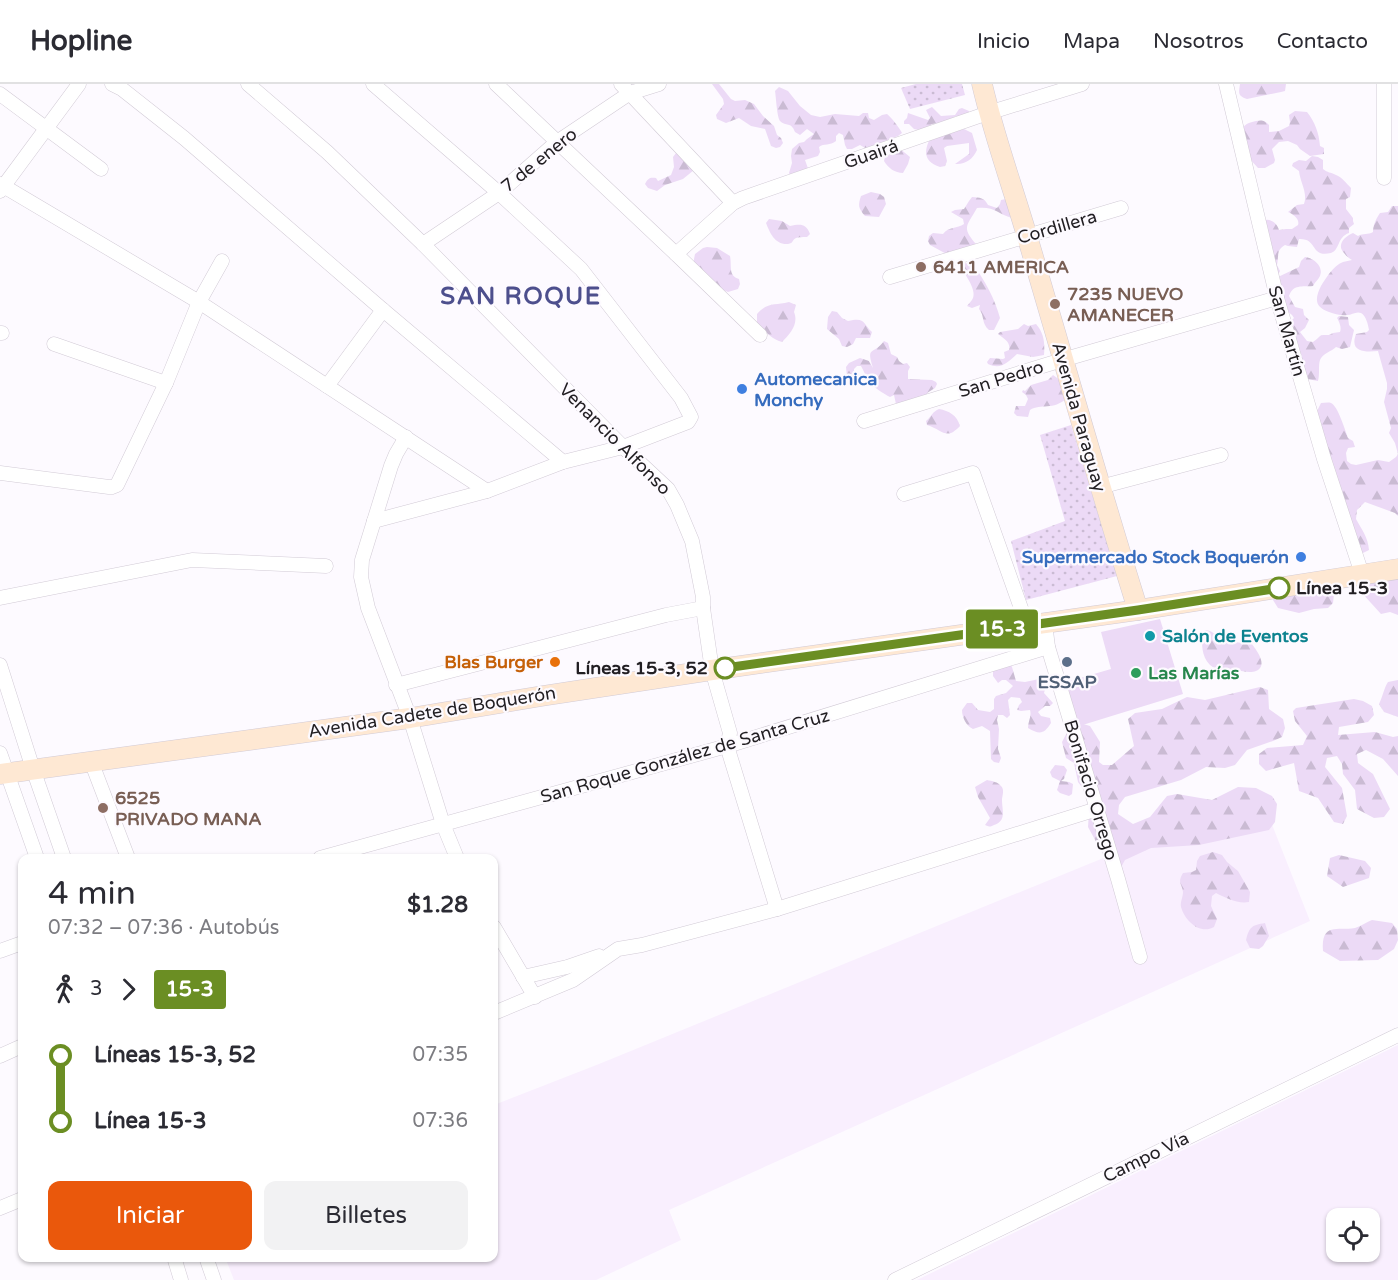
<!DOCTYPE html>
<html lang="es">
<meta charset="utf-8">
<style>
body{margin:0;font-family:"Varela Round",sans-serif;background:#f2f2f3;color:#2b2b33;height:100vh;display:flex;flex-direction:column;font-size:22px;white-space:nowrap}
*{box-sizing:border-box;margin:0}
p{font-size:20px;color:#7c7c81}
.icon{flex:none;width:33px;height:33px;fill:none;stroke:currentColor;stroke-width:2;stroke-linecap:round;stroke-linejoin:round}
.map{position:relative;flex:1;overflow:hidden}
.sheet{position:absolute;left:18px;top:770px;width:480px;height:408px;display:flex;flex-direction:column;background:#fff;border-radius:12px;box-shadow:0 2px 4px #0004}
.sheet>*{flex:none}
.badge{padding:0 12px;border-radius:4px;font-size:21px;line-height:39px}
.buttons{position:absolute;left:1326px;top:1124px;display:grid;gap:12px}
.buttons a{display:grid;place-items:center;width:54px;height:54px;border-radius:12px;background:#fff;box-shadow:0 2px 4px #0004;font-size:30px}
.map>.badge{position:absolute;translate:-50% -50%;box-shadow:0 0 0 3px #fff}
.legs{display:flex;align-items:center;gap:9px;height:66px;padding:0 30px;font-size:20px}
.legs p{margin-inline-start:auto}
.overview{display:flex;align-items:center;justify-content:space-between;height:102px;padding:0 30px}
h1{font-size:33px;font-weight:600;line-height:45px}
.action{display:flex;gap:12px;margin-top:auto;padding:12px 30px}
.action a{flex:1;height:69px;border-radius:12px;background:#ea580c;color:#fff;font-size:24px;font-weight:600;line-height:69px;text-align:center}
.action a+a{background:#f2f2f3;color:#2b2b33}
ul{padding:0 30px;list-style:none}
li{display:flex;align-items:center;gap:21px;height:66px;font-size:22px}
li i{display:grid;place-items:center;width:9px;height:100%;margin:0 8px;background:currentColor}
li i::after{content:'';width:15px;height:15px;margin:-8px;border:4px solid;border-radius:50%;background:#fff}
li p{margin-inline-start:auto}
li:first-child i{background:linear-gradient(#0000 50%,currentColor 0)}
li:last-child i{background:linear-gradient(currentColor 50%,#0000 0)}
header{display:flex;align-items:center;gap:36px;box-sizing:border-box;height:84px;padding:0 30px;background:#fff;border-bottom:2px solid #e1e1e2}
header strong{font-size:28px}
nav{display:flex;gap:33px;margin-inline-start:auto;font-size:21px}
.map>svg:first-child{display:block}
</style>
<header>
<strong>Hopline</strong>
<nav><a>Inicio</a><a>Mapa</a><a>Nosotros</a><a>Contacto</a></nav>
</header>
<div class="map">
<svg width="1398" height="1196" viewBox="0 0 1398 1196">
<defs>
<pattern id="green-dots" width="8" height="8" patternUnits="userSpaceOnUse" patternTransform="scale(1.5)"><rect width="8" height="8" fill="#ecdaf6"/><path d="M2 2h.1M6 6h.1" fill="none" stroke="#cabbd3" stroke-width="1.8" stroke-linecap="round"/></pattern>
<pattern id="forest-firs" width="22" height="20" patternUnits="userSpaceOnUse" patternTransform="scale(1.5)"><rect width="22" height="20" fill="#ecdaf6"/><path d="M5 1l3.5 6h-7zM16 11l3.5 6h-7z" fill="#cabbd3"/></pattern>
</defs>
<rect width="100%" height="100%" fill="#fdfaff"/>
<g fill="#f9effe" fill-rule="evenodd">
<path d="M1260,710L1310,837L669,1126L681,1156L596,1196H234L225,1173H494V1021L599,980Z"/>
<path d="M1398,961V1196H917ZM1336,1134H1370V1167H1336Z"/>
</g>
<g fill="url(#green-dots)">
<path d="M916,0H962L965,11L910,25L901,4Z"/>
<path d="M1071,341L1117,492L1026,516L1011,457L1065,437L1040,351Z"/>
</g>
<g fill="url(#forest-firs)">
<path d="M712,0H719L731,15L735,17L745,16L754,20L763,32L774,42L777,51L781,54L783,59L780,63L776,64L771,62L765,45L751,42L739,34L726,39L717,35L716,31L724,20L723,15Z"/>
<path d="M1240,0H1286L1285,7L1281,8L1247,15C1237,12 1239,8 1240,0Z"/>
<path d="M779,3L788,7L800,22L811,31L820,33L835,30L859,32L863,29H868L869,34L874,36L882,31L887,30C891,33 899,43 902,49L898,52L885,57L882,66L872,68L860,61L852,65H847L845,61L843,51L839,49L836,52V57C830,62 824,59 819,63L820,68L818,72L805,76L810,90L791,93L789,89L792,79L791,72L792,65L799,59L804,58L807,55L814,50L807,45L800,51L795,48C791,37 786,43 780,37C777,33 776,13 775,7Z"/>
<path d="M932,23L941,32L955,31L959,25L962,24L969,27V32L968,34L956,32L946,38L932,40L926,44L919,46L914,45L909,40H904V37L907,34L908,29L928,36L930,34L926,26Z"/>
<path d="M1295,27L1307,28C1315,38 1319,49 1320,62L1324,64V70L1310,72L1300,65L1297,61L1288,57L1279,58L1272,65L1275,76L1274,79L1265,84H1258L1239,63C1241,49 1239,40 1256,37C1262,36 1264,36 1269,41V48L1279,47L1289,42L1290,38L1289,31Z"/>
<path d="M964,45L972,49L977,66C973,75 965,81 955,80L969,70V59L947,62L944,64L947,77L945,82L940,83C922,77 924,65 932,51L950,49Z"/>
<path d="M899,64L910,73L908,80L903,89C895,89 888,84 884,77L885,73L892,70Z"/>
<path d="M676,69L681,70L694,86L683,95L665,101L657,107L648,104L645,100C648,94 650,93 656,94L658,97L671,91L674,83L673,73Z"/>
<path d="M1312,72L1318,73L1323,76V85C1328,89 1330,88 1336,91C1342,93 1346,99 1351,104L1350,113L1346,115V125L1353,134V137L1354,140L1349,144V149C1337,153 1340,166 1331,169C1310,174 1318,154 1299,155L1297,163L1288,162L1285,161C1276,166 1279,172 1277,181L1280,187L1278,191L1263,136C1272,135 1277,139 1279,146L1286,145H1292L1298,141C1300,135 1293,130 1288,128L1297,121L1304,120C1308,109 1300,98 1299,87L1292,82L1293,79L1299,76L1306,77Z"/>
<path d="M871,108L880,110L884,113L886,120L879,133L865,132C858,124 858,121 861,112Z"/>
<path d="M972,113C980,114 984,113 988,121L997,124L1000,120L1001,116L1006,115L1012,134C998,130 994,122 977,124C967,142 961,143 976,160L970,166L952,173L930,161L928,157L929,152L933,149L943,150C949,142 957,145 964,140L963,135L951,128L955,126L964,125L969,117Z"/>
<path d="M1392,122H1398V432L1395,429L1365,418L1357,426L1356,435C1362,446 1368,453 1369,466L1363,469L1359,468L1314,333L1321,319C1324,319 1328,318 1331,319C1338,322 1345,346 1348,354L1353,357L1355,363L1348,364L1346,369L1347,377L1351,380L1356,381L1378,376L1389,378L1396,373L1398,370L1395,359L1389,349L1391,344L1384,318L1387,305V299L1378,267C1366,268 1349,269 1356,250L1367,248L1369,246C1368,240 1366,232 1361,229C1356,227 1352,231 1347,231C1341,232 1335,230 1329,228C1314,223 1315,214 1321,202C1326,194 1333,182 1343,178C1346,177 1349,177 1352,176C1349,174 1346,172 1344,169C1336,161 1345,152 1353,149L1358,152C1363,149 1368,151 1373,148C1373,141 1376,135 1380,129L1388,128Z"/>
<path d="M769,135L782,137L790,142C800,140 806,139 810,150L807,153C805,153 798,153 796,154C791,157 794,159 788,160C775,161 770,149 766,139Z"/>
<path d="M707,163L717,164L730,172C732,182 728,192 739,195L740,200L738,205L728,208L714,202L694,180V175L695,170L703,164Z"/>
<path d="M1305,173C1314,174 1324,183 1320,192C1318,196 1315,198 1313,202C1302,203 1293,200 1289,212L1295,223L1303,225L1304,231L1309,236L1305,244L1300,248L1307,257L1313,258C1323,251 1317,251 1329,251L1333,249L1340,248C1342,244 1339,237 1337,234L1339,232L1348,233L1349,241L1354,246L1350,263L1342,265L1336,263C1332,267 1322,270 1320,276C1318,282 1320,289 1318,297L1307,295L1287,238L1291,237L1294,234L1292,231L1287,227L1278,193L1299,183L1301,177Z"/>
<path d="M964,179L973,180C985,197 995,215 1000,234L994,246H989C981,239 985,232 979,225L980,221L972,224L967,222C969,219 972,217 973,214C977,205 963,188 960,181Z"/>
<path d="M789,218L796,221L794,228C799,240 790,250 782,258C769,254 767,248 757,239V230C769,217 775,222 789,218Z"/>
<path d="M832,227L837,228L842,234L848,237C866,233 862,239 872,248L870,254H856L853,260L847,263L842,262L839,255L827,245L828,233Z"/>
<path d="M1024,240L1028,242L1036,240C1044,249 1045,259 1044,271L1033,273L1017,270C1007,279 1001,286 988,280L987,278L990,274L1003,275L1005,274L1004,268L1009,266C1011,258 1004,255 998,250L1000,248L1018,245Z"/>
<path d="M884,257L888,259L891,270L897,273L899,277L903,280L907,279L910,283L908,287V295L932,296L936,298L937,300L935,304L927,309L928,313L896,320L894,311L890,313C884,310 873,303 869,297C866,293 864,287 861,282H857L854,285V287L862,296L858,299L854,298L847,293L846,283L849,279L860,274L869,277L873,284C866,261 873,272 884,257Z"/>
<path d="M1053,291L1068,302L1067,314C1053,327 1041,319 1030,326L1028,333L1017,332L1014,329L1016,322H1025L1028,315L1026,311L1022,308L1023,306L1025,307L1031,301L1048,296Z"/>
<path d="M939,325C949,327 957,331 960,342C946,357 943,346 927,341L926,337C931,333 933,327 939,325Z"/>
<path d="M1398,488V531L1390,528L1381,530L1361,508L1358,499Z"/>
<path d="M1329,502L1334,510L1333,519L1328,524L1314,525L1299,529L1278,524L1273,516L1274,511Z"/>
<path d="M1206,546C1212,547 1214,550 1220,553C1230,558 1239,559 1251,559C1256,565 1269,582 1256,587C1249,590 1240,586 1233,586C1225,586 1216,586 1210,581C1201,572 1202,560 1202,549Z"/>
<path d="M1010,579L1012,583L1016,597L1025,598L1044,594L1047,598L1044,609L1053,619L1050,622H1045L1038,628L1041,632L1050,634L1051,639C1044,650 1040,651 1028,644C1028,637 1032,632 1030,626L1021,627L1017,626L1019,621L1022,618L1020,614L1011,613L1008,616L1010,631L1007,634L1003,631H998L997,636L999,645L998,665L1001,674L999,679L994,678L991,675L990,647L982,642L973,645C966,642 962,633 962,626L967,619H972L978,626L990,628L994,625V615L996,612L1006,609L1013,602L1006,596H1002L998,599L993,592V582Z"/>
<path d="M1398,596V633L1384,628L1379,620C1383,612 1384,604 1388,598Z"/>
<path d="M1260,603L1268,606L1269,625L1283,635L1285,644L1282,653L1273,657L1247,666L1235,681L1225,684L1206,683L1181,696L1125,713L1119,721L1118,730L1133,740L1150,733L1167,712L1177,710L1212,716L1238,703L1256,704L1272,712L1277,720L1275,738L1269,746L1199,761L1151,764L1125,776L1120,785H1111L1088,743L1090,714L1078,698L1074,679L1066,674L1062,658L1071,641L1080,639L1090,642L1100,658L1099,678L1103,681H1112L1134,662L1128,635L1135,629L1162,625L1187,613L1205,616Z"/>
<path d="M1354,615L1363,617L1372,622L1374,631L1368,638L1339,643L1338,651L1375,648L1393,653L1398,652V692L1383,675L1366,666L1357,670L1358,679L1373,690L1390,725L1384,733L1374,734L1357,725L1355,706L1343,690L1342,680L1337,672L1327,674L1325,683L1342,704L1347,732L1343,740L1334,738L1318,714L1299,707L1294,679L1266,687L1259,680V670L1267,664L1303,661L1307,652L1295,637L1293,627L1296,624Z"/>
<path d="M1055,681L1064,682L1067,686L1064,695L1061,697L1069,698L1073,700L1072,710L1069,712L1060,709L1057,706L1060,697L1052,693L1050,688Z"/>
<path d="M987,696C992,697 998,698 1001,702C1005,706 1002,712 1002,716C1002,726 1007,737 994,741C989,743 991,743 985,741L990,734L978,713L975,703Z"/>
<path d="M1213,768L1222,771L1227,778L1238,787L1250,808L1249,818C1237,820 1226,814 1216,809L1212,812L1211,822L1217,835L1214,843C1200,851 1185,837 1181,823C1180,818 1183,813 1183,808C1182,799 1177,799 1183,789L1192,788L1196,786L1197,777L1200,772Z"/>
<path d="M1339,771L1365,777L1371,784L1369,794L1343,803L1327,792L1330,774Z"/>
<path d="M1372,836L1392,839L1397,845L1398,856L1394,865L1378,876L1340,877L1323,867C1321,838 1337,847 1355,844C1361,842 1367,838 1372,836Z"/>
<path d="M1265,839L1269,852L1263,862L1259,865L1250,864L1246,856C1249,843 1252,841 1265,839Z"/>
</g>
<path fill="#ecdaf6" d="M1160,535L1183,610L1076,643L1063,599L1111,585L1101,548Z"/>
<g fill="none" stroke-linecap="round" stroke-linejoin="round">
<defs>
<g id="street">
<path d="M112,0L122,5L184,54L383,226L563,378"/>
<path d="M248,0L327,68L423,160L623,363L668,405L677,421L692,457L703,513V524L712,586L730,649L727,662L777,825"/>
<path d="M373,0L499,109L581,185L681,314L691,333L688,338L623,363L563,378L487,407L374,437"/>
<path d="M496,0L676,170L760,251"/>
<path d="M621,0L733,119"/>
<path d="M1226,0L1277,214L1324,375L1362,490"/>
<path d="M0,10L101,85"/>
<path d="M1384,94V0"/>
<path d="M0,100L199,218L487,407"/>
<path d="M0,107L79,0"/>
<path d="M423,160L499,109L557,58L630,9L659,0"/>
<path d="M676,170L733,119L743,114L988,29L1082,0"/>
<path d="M890,193L1121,124"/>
<path d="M0,249H2"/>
<path d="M54,260L166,299"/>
<path d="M327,302L383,226"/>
<path d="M864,337L1062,276L1277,214"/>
<path d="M406,353L396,370L391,382L362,476L361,493L368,524L410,634L443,740L457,774"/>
<path d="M0,389L109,403H112L117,401L166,299L199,218L222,177"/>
<path d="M1100,403L1221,371"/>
<path d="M904,410L973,389L1027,541"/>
<path d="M0,514L192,476L326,482"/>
<path d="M1045,539L1048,563L1118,795L1140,873"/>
<path d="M0,581L33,685L64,774"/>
<path d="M396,601L666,531L703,524"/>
<path d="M0,669L37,774"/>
<path d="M91,677L128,774"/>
<path d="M320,774L727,662L1048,563"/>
<path d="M494,843L535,913"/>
<path d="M0,867L22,859"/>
<path d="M523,893L567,883L599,872"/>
<path d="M494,929L573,896L618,865L642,861L777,825L1097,725"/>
<path d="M0,972L22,962"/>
<path d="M0,1124L22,1115"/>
<path d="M174,1173L181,1196"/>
<path d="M206,1173L214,1196"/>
<path d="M895,1196L1398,951"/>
</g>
<g id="secondary">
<path d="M982,0C994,52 1012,101 1027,152C1064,277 1099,402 1138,526"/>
<path d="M0,690L410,634L542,612L712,586L1138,526L1398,485"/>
</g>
</defs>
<use href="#street" stroke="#d2cbd6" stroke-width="15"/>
<use href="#secondary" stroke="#d2cbd6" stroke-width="21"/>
<use href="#street" stroke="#fff" stroke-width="14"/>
<use href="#secondary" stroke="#fee8d3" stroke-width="20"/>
</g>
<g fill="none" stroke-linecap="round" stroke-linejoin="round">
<defs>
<path id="line-1" d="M725,584L1138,526L1279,504"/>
</defs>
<use href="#line-1" stroke="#fff" stroke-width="14"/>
<use href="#line-1" stroke="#6b8e23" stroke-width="9"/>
</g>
<g fill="#8d6e63" stroke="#fdfaff" stroke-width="2">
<circle cx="921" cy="183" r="6"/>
<circle cx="1055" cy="220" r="6"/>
<circle cx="103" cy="724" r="6"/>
</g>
<g fill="#3f7fe0" stroke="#fdfaff" stroke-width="2">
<circle cx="742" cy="305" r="6"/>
<circle cx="1301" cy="473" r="6"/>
</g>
<g fill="#fff" stroke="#6b8e23" stroke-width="3">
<circle cx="1279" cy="504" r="10"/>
<circle cx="725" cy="584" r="10"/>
</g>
<circle fill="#0f9aa8" stroke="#fdfaff" stroke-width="2" cx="1150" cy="552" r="6"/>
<circle fill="#e8710a" stroke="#fdfaff" stroke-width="2" cx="555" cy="578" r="6"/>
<circle fill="#5c6f8a" stroke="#fdfaff" stroke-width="2" cx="1067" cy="578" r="6"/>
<circle fill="#2e9e5b" stroke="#fdfaff" stroke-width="2" cx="1136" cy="589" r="6"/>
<g text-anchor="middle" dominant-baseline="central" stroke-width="4.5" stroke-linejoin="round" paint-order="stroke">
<g font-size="18" fill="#211e22" stroke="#fdfaff">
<text transform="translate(871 70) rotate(-19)">Guairá</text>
<text transform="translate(539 76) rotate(-39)">7 de enero</text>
<text transform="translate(1057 143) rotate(-16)">Cordillera</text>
<text transform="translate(1287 247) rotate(74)">San Martín</text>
<text transform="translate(1001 295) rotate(-17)">San Pedro</text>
<text transform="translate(1079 333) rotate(74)">Avenida Paraguay</text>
<text transform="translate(615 355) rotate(45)">Venancio Alfonso</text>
<text transform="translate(432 628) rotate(-9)">Avenida Cadete de Boquerón</text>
<text transform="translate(685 672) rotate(-16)">San Roque González de Santa Cruz</text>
<text transform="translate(1091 706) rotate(73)">Bonifacio Orrego</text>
<text transform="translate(1146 1073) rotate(-26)">Campo Vía</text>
</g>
<g font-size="18" font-weight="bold" fill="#785e54" stroke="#fdfaff" text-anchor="start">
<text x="933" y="183">6411 AMERICA</text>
<text x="1067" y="210">7235 NUEVO<tspan x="1067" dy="21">AMANECER</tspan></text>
<text x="115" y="714">6525<tspan x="115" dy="21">PRIVADO MANA</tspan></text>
</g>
<g font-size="18" font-weight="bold" fill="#366cbe" stroke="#fdfaff" text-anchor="start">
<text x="754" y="295">Automecanica<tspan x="754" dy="21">Monchy</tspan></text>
<text x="1289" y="473" text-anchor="end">Supermercado Stock Boquerón</text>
</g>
<g font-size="18" font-weight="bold" fill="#211e22" stroke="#fdfaff" text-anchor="start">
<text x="1296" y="504">Línea 15-3</text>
<text x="708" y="584" text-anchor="end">Líneas 15-3, 52</text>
</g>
<g font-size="18" font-weight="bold" fill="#0d838f" stroke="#fdfaff" text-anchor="start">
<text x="1162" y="552">Salón de Eventos</text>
</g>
<g font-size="18" font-weight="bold" fill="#c56008" stroke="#fdfaff" text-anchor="end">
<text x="543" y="578">Blas Burger</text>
</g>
<g font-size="18" font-weight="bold" fill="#27864d" stroke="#fdfaff" text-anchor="start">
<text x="1148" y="589">Las Marías</text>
</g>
<g font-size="18" font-weight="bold" fill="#4e5e75" stroke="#fdfaff">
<text x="1067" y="598">ESSAP</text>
</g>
<g font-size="24" font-weight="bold" letter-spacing="1.5" fill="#4d4f8d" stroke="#fdfaff">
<text x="521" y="212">SAN ROQUE</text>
</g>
</g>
</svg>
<div class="buttons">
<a><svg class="icon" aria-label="locate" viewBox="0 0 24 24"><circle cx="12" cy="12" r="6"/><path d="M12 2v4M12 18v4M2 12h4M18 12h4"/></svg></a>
</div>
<b class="badge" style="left:1002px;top:545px;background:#6b8e23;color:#fff">15-3</b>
<section class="sheet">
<div class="overview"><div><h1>4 min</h1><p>07:32 – 07:36 · Autobús</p></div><b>$1.28</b></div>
<div class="legs"><svg class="icon" aria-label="walk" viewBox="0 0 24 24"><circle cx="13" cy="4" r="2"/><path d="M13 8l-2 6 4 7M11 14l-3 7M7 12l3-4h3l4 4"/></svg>3<svg class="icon" aria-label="forward" viewBox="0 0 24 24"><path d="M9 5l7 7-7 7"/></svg><b class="badge" style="background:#6b8e23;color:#fff">15-3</b></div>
<ul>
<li><i style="color:#6b8e23"></i><b>Líneas 15-3, 52</b><p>07:35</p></li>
<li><i style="color:#6b8e23"></i><b>Línea 15-3</b><p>07:36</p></li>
</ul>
<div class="action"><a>Iniciar</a><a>Billetes</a></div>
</section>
</div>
